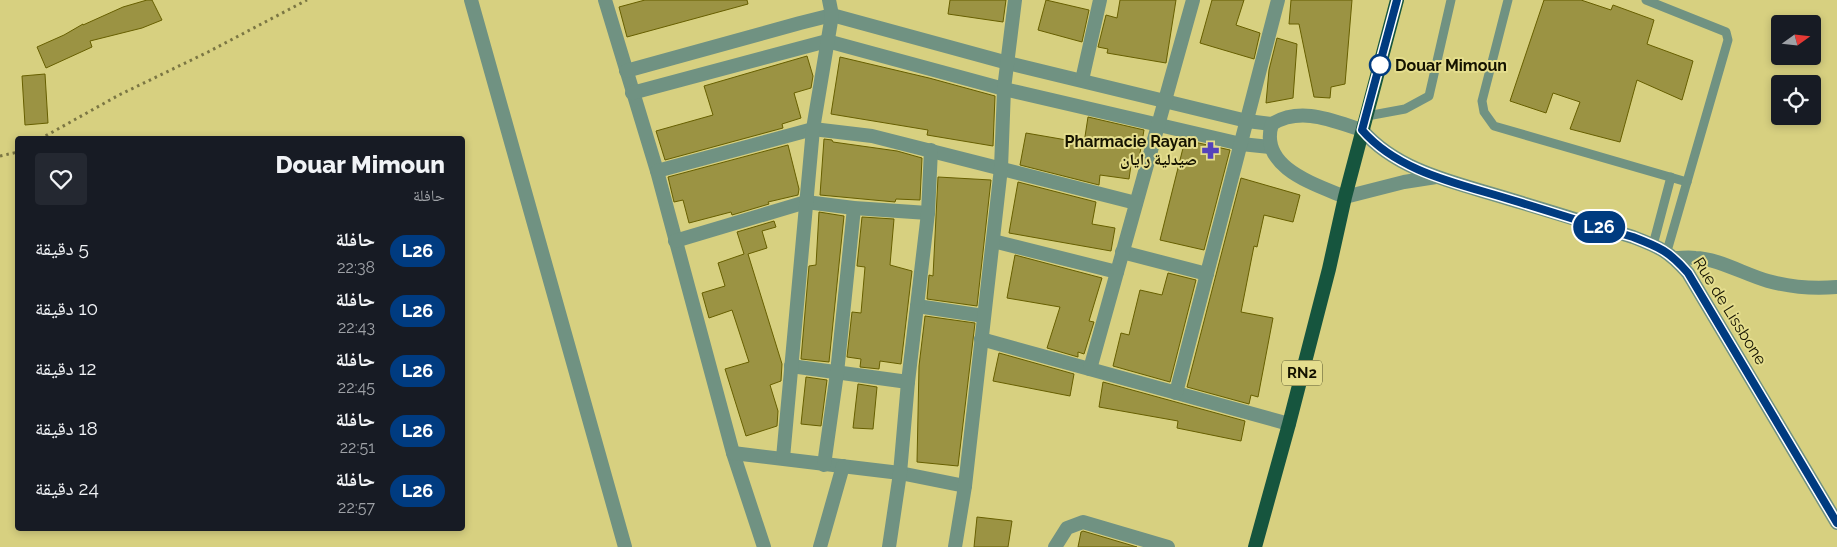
<!DOCTYPE html>
<html lang="ar">
<meta charset="utf-8">
<style>
body{margin:0;font-family:Raleway,"Noto Naskh Arabic",sans-serif;background:#242831;color:#f1f3f6;direction:rtl;height:100vh;display:flex;flex-direction:column;font-size:19px;white-space:nowrap}
*{box-sizing:border-box;margin:0}
p{font-size:16px;color:#9ea1a6}
.icon{flex:none;width:28px;height:28px;fill:none;stroke:currentColor;stroke-width:2;stroke-linecap:round;stroke-linejoin:round}
.map{position:relative;flex:1;overflow:hidden;direction:ltr}
.drawer{position:absolute;left:15px;top:136px;width:450px;height:395px;display:flex;flex-direction:column;background:#171b24;border-radius:5px;box-shadow:0 2px 8px #0003;direction:rtl}
.drawer>*{flex:none}
.badge{padding:0 10px;border-radius:16px;font-size:18px;line-height:32px}
.needle{width:32px;rotate:75deg}
.fabs{position:absolute;left:1771px;top:15px;display:grid;gap:10px}
.fabs a{display:grid;place-items:center;width:50px;height:50px;border-radius:5px;background:#171b24;box-shadow:0 2px 8px #0003;font-size:25px}
.map>.badge{position:absolute;translate:-50% -50%;box-shadow:0 0 0 2px #fff}
.round{display:grid;place-items:center;flex:none;width:52px;height:52px;border-radius:5px;background:#242831}
.summary{display:flex;align-items:center;justify-content:space-between;height:85px;padding:0 20px}
h1{font-size:24px;font-weight:800;line-height:38px}
ul{padding:0;list-style:none}
li{display:flex;align-items:center;gap:15px;height:60px;padding:0 20px}
li div{flex:1}
li b{display:block;font-size:19px}
li em{font-style:normal}
li .badge{min-width:55px;font-weight:700;text-align:center}
.map>svg:first-child{display:block}
</style>
<div class="map">
<svg width="1837" height="547" viewBox="0 0 1837 547">
<rect width="100%" height="100%" fill="#d7d080"/>
<g fill="#9b9343" stroke="#675f00">
<path d="M147,0H152L162,20L142,28L90,41L92,47L46,68L37,47L64,35L83,24V25L123,7Z"/>
<path d="M645,0H747L748,4L627,37L619,7Z"/>
<path d="M950,0H1006L1003,22L948,14Z"/>
<path d="M1046,0L1089,10L1082,42L1038,30Z"/>
<path d="M1120,0H1176L1166,63L1107,53L1108,49L1098,47L1106,15L1117,18Z"/>
<path d="M1212,0H1244L1236,25L1260,33L1254,59L1200,43Z"/>
<path d="M1291,0H1352L1345,84L1331,87L1330,98L1314,97L1299,24H1289Z"/>
<path d="M1544,0H1581L1611,10L1613,5L1654,20L1647,44L1693,61L1682,100L1637,80L1620,142L1570,129L1580,102L1553,93L1546,113L1510,101Z"/>
<path d="M1277,38L1297,44L1293,98L1266,103L1269,70Z"/>
<path d="M807,56L813,76L811,88L794,93L801,118L782,124L783,128L665,160L656,131L713,115L704,86Z"/>
<path d="M840,57L929,78L995,96L993,146L927,135L928,130L831,114Z"/>
<path d="M45,74L48,123L25,125L22,76Z"/>
<path d="M1088,117L1144,130L1139,159L1132,158L1129,179L1100,175L1099,185L1020,165L1026,133L1084,143Z"/>
<path d="M824,139L832,140L833,142L897,151L922,158L920,200L896,199L895,202L820,195Z"/>
<path d="M1185,140L1230,150L1204,250L1160,240Z"/>
<path d="M788,145L799,189L798,195L768,202L769,204L732,215L731,212L689,223L683,200L674,202L668,177Z"/>
<path d="M938,177L991,180L977,306L927,299L929,275L933,276Z"/>
<path d="M1241,178L1300,195L1293,222L1264,215L1257,247L1254,246L1241,312L1273,318L1258,397L1251,395L1249,404L1187,387Z"/>
<path d="M1018,182L1096,202L1092,224L1115,228L1111,251L1009,233Z"/>
<path d="M819,212L844,216L829,362L801,359L809,266L816,265Z"/>
<path d="M862,217L894,219L890,265L912,271L901,364L880,361L879,369L860,367L861,359L847,357L852,312L861,313L865,267L857,266Z"/>
<path d="M774,221L776,227L762,231L767,248L748,254L782,364L781,381L770,385L778,411L777,426L746,436L725,369L749,362L732,310L709,318L702,293L725,286L718,263L744,254L737,232Z"/>
<path d="M1015,255L1102,278L1089,321L1094,322L1084,354L1078,352V357L1047,348L1060,307L1007,298Z"/>
<path d="M1168,273L1196,280L1170,382L1113,366L1121,333L1129,335L1140,290L1162,295Z"/>
<path d="M925,316L975,323L958,466L917,462L919,366Z"/>
<path d="M999,353L1074,374L1070,396L993,381Z"/>
<path d="M806,377L827,380L821,426L801,424Z"/>
<path d="M1103,382L1245,421L1241,441L1177,428L1178,421L1099,407Z"/>
<path d="M858,384L877,387L873,429L853,428Z"/>
<path d="M977,517L1012,521L1008,547H974Z"/>
<path d="M1083,531L1137,547H1078L1081,532Z"/>
</g>
<g fill="none" stroke-linecap="round" stroke-linejoin="round">
<g stroke="#7b7643" stroke-width="3" stroke-dasharray="2.5 4" stroke-linecap="butt">
<path d="M40,139L119,95L208,52L307,0"/>
<path d="M0,156L18,152"/>
</g>
<g stroke="#709282" stroke-width="9">
<path d="M1508,0L1482,101L1484,112L1494,126L1687,182"/>
<path d="M1646,0L1726,32L1728,40L1667,251"/>
<path d="M1367,116L1405,109L1429,96L1451,0"/>
<path d="M1653,245L1671,177"/>
</g>
<g stroke="#709282" stroke-width="14">
<path d="M471,0L625,547"/>
<path d="M605,0L657,171L733,453L764,547"/>
<path d="M626,71L800,23L832,15L1008,63L1247,121L1272,124"/>
<path d="M1082,80L1100,0"/>
<path d="M632,93L827,41L1004,89L1241,144L1270,147"/>
<path d="M657,171L813,129L872,136L1136,203"/>
<path d="M1345,197C1314,184 1258,167 1272,124C1301,106 1333,121 1362,130"/>
<path d="M675,241L806,202L854,208L928,213"/>
<path d="M993,241L1117,272"/>
<path d="M1122,252L1207,274"/>
<path d="M1676,258C1682,258 1689,257 1695,258C1717,258 1746,275 1768,281C1790,287 1815,289 1837,287"/>
<path d="M917,306L984,316"/>
<path d="M981,339L1289,424"/>
<path d="M791,366L908,382"/>
<path d="M1090,369L1193,0"/>
<path d="M1176,393L1278,0"/>
<path d="M733,453L900,473L965,486"/>
<path d="M783,458L813,129L832,15L829,0"/>
<path d="M824,465L837,373L854,208"/>
<path d="M820,547L843,466"/>
<path d="M889,547L900,473L908,382L928,213L931,150"/>
<path d="M955,547L965,486L1001,168L1004,89L1015,0"/>
<path d="M1055,547L1067,528L1083,522L1168,547"/>
</g>
<g stroke="#709282" stroke-width="14">
<path d="M1362,130C1398,172 1458,183 1509,199C1550,211 1591,224 1633,237C1659,247 1669,251 1688,273L1837,523"/>
<path d="M1345,197L1404,182L1436,177"/>
</g>
<path stroke="#16553e" stroke-width="14" d="M1255,547L1289,424L1329,269L1345,197L1397,0"/>
</g>
<g fill="none" stroke-linecap="round" stroke-linejoin="round">
<defs>
<path id="line" d="M1397,0L1362,130C1399,173 1461,184 1512,200C1552,212 1592,225 1633,237C1659,247 1669,251 1688,273L1837,523"/>
</defs>
<use href="#line" stroke="#fff" stroke-width="11"/>
<use href="#line" stroke="#003b80" stroke-width="8"/>
</g>
<defs>
<symbol id="pharmacy-bare" viewBox="-9 -9 18 18"><path d="M-2-6h4v4h4v4h-4v4h-4v-4h-4v-4h4Z" fill="#5543bb" stroke="#e4dd8d" stroke-width="2.5" paint-order="stroke"/></symbol>
</defs>
<g fill-rule="evenodd">
<use href="#pharmacy-bare" x="1198" y="138" width="25" height="25"/>
</g>
<circle fill="#fff" stroke="#003b80" stroke-width="2.5" cx="1380" cy="65" r="10"/>
<g text-anchor="middle" dominant-baseline="central" stroke-width="4" stroke-linejoin="round" paint-order="stroke">
<rect fill="#e4dd8d" stroke="#53502a" stroke-width="1" x="1282" y="360.5" width="40" height="25" rx="4"/>
<g font-size="15" font-weight="bold" fill="#151300">
<text x="1302" y="373">RN2</text>
</g>
<g font-size="16" font-weight="bold" fill="#151300" stroke="#e4dd8d" text-anchor="start">
<text x="1395" y="65">Douar Mimoun</text>
</g>
<g font-size="16" font-weight="bold" fill="#151300" stroke="#e4dd8d" text-anchor="end">
<text x="1197" y="141">Pharmacie Rayan<tspan x="1197" dy="18">صيدلية رايان</tspan></text>
</g>
<g font-size="16" fill="#151300" stroke="#e4dd8d">
<text transform="translate(1730 311) rotate(58)">Rue de Lissbone</text>
</g>
</g>
</svg>
<div class="fabs">
<a><svg class="needle" viewBox="-14 -14 28 28"><path d="M0-13l5 13h-10z" fill="#e53935"/><path d="M0 13l5-13h-10z" fill="#9ea1a6"/></svg></a>
<a><svg class="icon" aria-label="locate" viewBox="0 0 24 24"><circle cx="12" cy="12" r="6"/><path d="M12 2v4M12 18v4M2 12h4M18 12h4"/></svg></a>
</div>
<b class="badge" style="left:1599px;top:227px;background:#003b80;color:#fff">L26</b>
<section class="drawer">
<div class="summary"><div><h1>Douar Mimoun</h1><p>حافلة</p></div><a class="round"><svg class="icon" aria-label="heart" viewBox="0 0 24 24"><path d="M12 20l-8-8c-3-5 5-10 8-4 3-6 11-1 8 4z"/></svg></a></div>
<ul>
<li><span class="badge" style="background:#003b80;color:#fff">L26</span><div><b>حافلة</b><p>22:38</p></div><em>5 دقيقة</em></li>
<li><span class="badge" style="background:#003b80;color:#fff">L26</span><div><b>حافلة</b><p>22:43</p></div><em>10 دقيقة</em></li>
<li><span class="badge" style="background:#003b80;color:#fff">L26</span><div><b>حافلة</b><p>22:45</p></div><em>12 دقيقة</em></li>
<li><span class="badge" style="background:#003b80;color:#fff">L26</span><div><b>حافلة</b><p>22:51</p></div><em>18 دقيقة</em></li>
<li><span class="badge" style="background:#003b80;color:#fff">L26</span><div><b>حافلة</b><p>22:57</p></div><em>24 دقيقة</em></li>
</ul>
</section>
</div>
